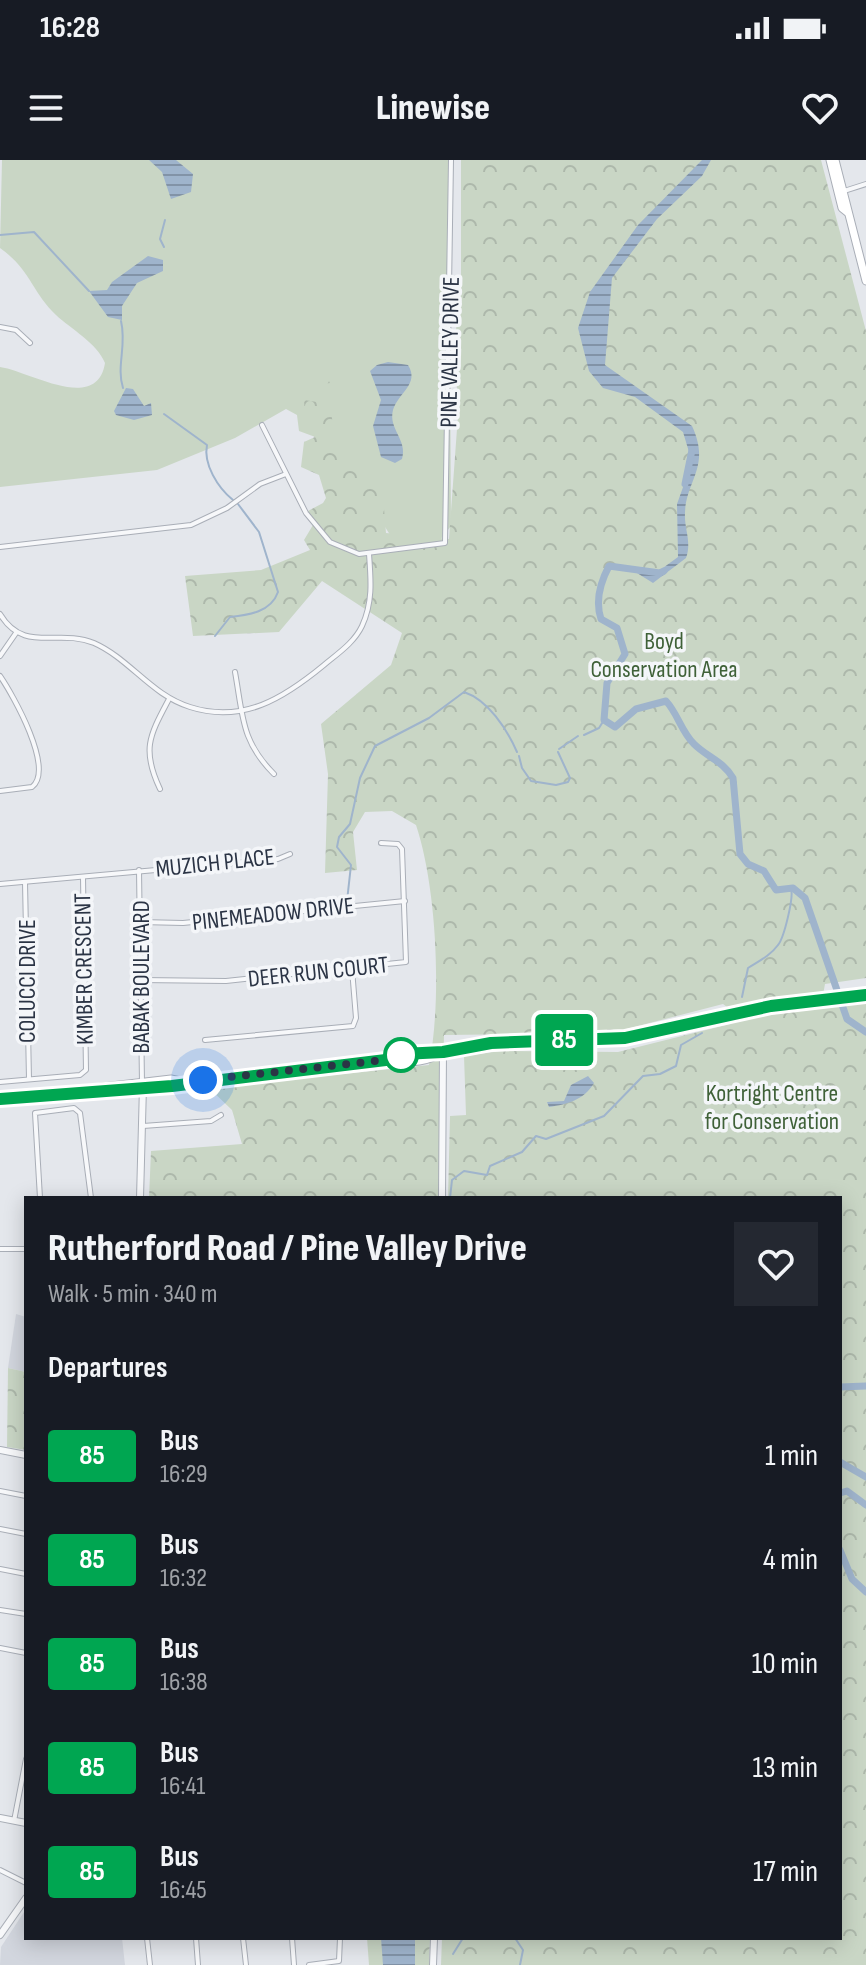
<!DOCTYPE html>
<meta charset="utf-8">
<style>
body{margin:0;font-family:"Sofia Sans Condensed",sans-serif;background:#242831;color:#f1f3f6;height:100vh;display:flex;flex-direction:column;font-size:30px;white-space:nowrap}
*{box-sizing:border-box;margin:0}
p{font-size:26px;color:#9ea1a6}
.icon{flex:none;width:44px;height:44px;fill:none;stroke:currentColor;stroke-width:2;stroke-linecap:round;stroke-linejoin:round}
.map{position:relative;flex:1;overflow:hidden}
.side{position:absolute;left:24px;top:1036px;width:818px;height:744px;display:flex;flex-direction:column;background:#171b24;border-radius:0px;box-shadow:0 4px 20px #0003}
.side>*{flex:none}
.badge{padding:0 16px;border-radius:6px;font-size:28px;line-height:52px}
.you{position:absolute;width:40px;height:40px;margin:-20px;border:6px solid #fff;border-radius:50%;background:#1a73e8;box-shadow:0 0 0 12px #1a73e833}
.map>.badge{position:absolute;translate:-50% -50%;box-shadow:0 0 0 4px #fff}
h2{padding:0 24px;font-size:30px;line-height:72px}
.round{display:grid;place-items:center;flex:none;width:84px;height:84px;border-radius:0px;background:#242831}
.overview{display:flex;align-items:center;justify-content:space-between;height:136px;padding:0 24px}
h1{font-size:38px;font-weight:800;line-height:60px}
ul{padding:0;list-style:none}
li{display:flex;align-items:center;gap:24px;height:104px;padding:0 24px}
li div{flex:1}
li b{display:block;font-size:30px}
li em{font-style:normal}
li .badge{min-width:88px;font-weight:700;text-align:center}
.status{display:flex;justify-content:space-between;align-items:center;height:56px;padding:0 40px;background:#171b24;direction:ltr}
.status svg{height:22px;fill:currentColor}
header{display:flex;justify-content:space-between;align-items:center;height:104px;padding:0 24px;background:#171b24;font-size:36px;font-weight:800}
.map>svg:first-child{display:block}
</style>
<div class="status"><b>16:28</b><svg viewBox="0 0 49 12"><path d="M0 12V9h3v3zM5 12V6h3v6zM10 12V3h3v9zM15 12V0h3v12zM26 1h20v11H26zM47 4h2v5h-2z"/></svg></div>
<header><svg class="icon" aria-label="menu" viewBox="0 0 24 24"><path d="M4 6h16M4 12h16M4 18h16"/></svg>Linewise<svg class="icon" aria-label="heart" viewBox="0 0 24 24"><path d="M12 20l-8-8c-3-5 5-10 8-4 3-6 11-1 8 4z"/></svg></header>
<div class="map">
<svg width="866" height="1805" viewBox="0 0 866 1805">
<defs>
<pattern id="forest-crowns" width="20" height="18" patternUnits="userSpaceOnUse" patternTransform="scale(2)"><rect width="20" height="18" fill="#c9d6c5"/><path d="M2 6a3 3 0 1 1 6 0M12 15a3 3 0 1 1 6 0" fill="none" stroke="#adb8ab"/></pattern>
<pattern id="water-rules" width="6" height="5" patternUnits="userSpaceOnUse" patternTransform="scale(2)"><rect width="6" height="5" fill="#9fb4cc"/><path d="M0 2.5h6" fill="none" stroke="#8293a7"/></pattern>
</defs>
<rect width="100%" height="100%" fill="#e4e7ec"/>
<g fill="#d2d6de">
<path d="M16,1154L26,1157V1212L8,1208Z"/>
<path d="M26,1749V1778H122L125,1805H0L1,1787Z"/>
</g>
<path fill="#c9d6c5" d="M2,0H449L451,366L440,380L394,381L371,345L318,278L299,271L297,255L286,249L235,278L157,310L0,327V207C29,211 97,254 105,203C97,183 71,169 56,155C32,132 30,109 0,88Z"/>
<g fill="url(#forest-crowns)">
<path d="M461,0H821L866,171V818L825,824L823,835L817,841L781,840L760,856L866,843V1805H441L442,1778H840V1038H448L450,956L466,955L464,896L501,891L618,892L730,864L731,850L723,844L611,873L444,875L440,1038H149L151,991L242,984L232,950L209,928L429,905C442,841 437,728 416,665L392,651L365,652L353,672L357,710L325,713L328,614L321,564L391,505L402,473L322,421L279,472L193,476L185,416L261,410L310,390L304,380L313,365L308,351L323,343L326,338L319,315L301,307L304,282L315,277L306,269L304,240L323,243L322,236L329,221C338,243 331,239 332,258C334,291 360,317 383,336L386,373L449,379L458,255L455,179L461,126Z"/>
<path d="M8,1208L26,1212V1290L7,1287Z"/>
<path d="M367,1778H430L429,1805H369Z"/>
</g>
<g fill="url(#water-rules)">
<path d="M149,0H176L193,14L191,32L171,39L162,12Z"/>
<path d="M702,0H711L702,16L657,59L612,118L605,205L692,266C711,307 686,320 685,353C684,369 692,382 686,398L653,423L629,408L643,407L656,413L678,397L677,344L692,302L683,272L635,237L603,228L589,211L578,168L590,132L638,65Z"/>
<path d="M148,96L163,100V111L137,123L122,146V160L108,157L89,131L107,130L112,122Z"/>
<path d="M388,202L408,205C420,224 398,233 393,250C388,269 408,280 402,299L395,303L381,297L373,266L381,240L370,211L377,205Z"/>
<path d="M126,228L133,229L144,246L151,243L152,255L134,260L116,255L114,251Z"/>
<path d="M588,916L594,923C584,940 568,944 549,947L547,942L564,941L571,925Z"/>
<path d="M381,1778H415V1805H383Z"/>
</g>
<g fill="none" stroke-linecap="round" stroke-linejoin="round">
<g stroke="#9fb4cc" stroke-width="2">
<path d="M0,75L34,72L89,131"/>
<path d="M164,87L160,79L165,60"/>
<path d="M121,161C127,186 116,206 123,228"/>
<path d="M164,254L207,285C203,304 218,328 233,340"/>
<path d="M215,476L230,457C249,455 271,452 278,432L259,372L238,344"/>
<path d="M584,575L599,568L604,560"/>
<path d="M559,589L578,576"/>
<path d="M519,596L522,608L531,621L556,625L568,622L570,618L558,592"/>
<path d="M347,741L351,705L337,687L339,677L350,664L360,618L375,586L429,558L464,532C488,540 507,569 517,592"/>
<path d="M742,837L748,808C759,801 770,796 778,785C784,778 794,737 791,729"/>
<path d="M450,1038L452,1020L464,1011L487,1015L490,1006L522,992L536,976L546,979L604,956L643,916L660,914L676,906L681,885L702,873"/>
<path d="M865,1430H866"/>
<path d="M515,1778L523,1790L520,1805"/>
<path d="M453,1794L463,1778"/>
</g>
<g stroke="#9fb4cc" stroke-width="7">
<path d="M685,324L692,290"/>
<path d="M664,411L660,413L609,406C600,423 595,441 601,459L617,468L625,494L607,523L604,560L615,567L636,549L666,541C678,554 681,571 694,584C707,597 723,601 733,618L740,694L748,704L764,711L776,730L793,728L805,738L847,859L866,872"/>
<path d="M840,1227L866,1226"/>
<path d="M840,1302L866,1317"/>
<path d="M840,1333L847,1331L866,1345"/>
<path d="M840,1390L852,1419L866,1432"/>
</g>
<defs>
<g id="minor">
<path d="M841,32L866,24"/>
<path d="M0,167L16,170L30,183"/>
<path d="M262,265L306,353L330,382L359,394L445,383L451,0"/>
<path d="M0,387L191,365L227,348L260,324L286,314"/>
<path d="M0,454C24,494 58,468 94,483C130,499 151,535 190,547C243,564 284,538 324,505C337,494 354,483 362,466C373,442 371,420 369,394"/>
<path d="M0,496L16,473"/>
<path d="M235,512C243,556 241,581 274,614"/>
<path d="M0,516C13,535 55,609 32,627L0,631"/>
<path d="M160,629C141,589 150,575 169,539"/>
<path d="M139,710L142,923"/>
<path d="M25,722L29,919"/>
<path d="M0,724L278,699L290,694"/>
<path d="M140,762L183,763L405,741"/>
<path d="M140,820L226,821L406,802L402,689L398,684L381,683"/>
<path d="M205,880L353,866L356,858L352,809"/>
<path d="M0,922L80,915L86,910L83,717"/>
<path d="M143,966L211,961L221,955"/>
<path d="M40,1038L35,953L74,948L80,953L91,1038"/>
<path d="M0,1089H26"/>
<path d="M0,1331L26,1336"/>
<path d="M0,1369L26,1374"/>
<path d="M0,1409L26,1414"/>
<path d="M0,1450L26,1454"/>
<path d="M0,1488L26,1493"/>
<path d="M14,1661L26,1599"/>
<path d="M0,1710L26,1723"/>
<path d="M147,1778L150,1805"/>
<path d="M196,1778L198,1805"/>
<path d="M243,1778L246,1805"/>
<path d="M292,1778L294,1805"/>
<path d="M309,1805L339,1801L340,1778"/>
</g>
<g id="tertiary">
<path d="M140,1038L143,926"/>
<path d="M442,1038L443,892"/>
<path d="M0,1290L26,1295"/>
<path d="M0,1658L26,1663"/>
<path d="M0,1775L26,1738"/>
<path d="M433,1805L434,1778"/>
</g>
<g id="secondary">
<path d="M830,0L842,48L847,52"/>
<path d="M835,0L866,121"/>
<path d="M394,899L402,894L443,892L491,883L625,878L771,846L866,835"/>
<path d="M93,930L101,933L394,899C410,905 429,901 443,892"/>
<path d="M0,939L171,919L185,922"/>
</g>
</defs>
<use href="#minor" stroke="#a9aeb7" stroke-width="6"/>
<use href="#tertiary" stroke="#a9aeb7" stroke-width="8"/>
<use href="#secondary" stroke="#a9aeb7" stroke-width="9"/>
<use href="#minor" stroke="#f7f8fa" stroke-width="4"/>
<use href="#tertiary" stroke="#f7f8fa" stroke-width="6"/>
<use href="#secondary" stroke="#fff" stroke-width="7"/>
</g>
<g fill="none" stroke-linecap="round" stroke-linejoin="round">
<defs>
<path id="line" d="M0,939L172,926L394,899L402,894L443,892L491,883L625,878L771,846L866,835"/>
</defs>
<use href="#line" stroke="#fff" stroke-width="18"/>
<use href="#line" stroke="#00a651" stroke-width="12"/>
<path stroke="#2b3445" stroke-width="8" stroke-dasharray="0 14.4" d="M203,920L394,899L401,895"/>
</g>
<circle fill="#fff" stroke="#00a651" stroke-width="4" cx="401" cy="895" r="16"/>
<g text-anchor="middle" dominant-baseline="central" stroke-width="7" stroke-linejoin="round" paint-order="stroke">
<g font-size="24" fill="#2b3445" stroke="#f4f6f9">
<text transform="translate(450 192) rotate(-89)">PINE VALLEY DRIVE</text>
<text transform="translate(215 703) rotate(-6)">MUZICH PLACE</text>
<text transform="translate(273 754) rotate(-6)">PINEMEADOW DRIVE</text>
<text transform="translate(84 809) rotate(-91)">KIMBER CRESCENT</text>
<text transform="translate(318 812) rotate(-6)">DEER RUN COURT</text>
<text transform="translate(141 817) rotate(-90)">BABAK BOULEVARD</text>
<text transform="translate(27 821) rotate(-90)">COLUCCI DRIVE</text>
</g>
<g font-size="24" fill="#3f6138" stroke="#f4f6f9">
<text x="664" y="481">Boyd<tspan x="664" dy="28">Conservation Area</tspan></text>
<text x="772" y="933">Kortright Centre<tspan x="772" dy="28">for Conservation</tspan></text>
</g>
</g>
</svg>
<div class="you" style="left:203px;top:920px"></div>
<b class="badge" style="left:564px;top:880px;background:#00a651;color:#fff">85</b>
<section class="side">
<div class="overview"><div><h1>Rutherford Road / Pine Valley Drive</h1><p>Walk · 5 min · 340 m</p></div><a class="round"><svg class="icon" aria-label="heart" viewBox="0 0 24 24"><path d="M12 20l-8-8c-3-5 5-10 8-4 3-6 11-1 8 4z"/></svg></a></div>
<h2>Departures</h2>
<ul>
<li><span class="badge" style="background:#00a651;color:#fff">85</span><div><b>Bus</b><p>16:29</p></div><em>1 min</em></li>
<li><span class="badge" style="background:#00a651;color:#fff">85</span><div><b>Bus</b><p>16:32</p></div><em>4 min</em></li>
<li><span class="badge" style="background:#00a651;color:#fff">85</span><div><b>Bus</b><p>16:38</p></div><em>10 min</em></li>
<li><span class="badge" style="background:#00a651;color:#fff">85</span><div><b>Bus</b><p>16:41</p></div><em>13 min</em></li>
<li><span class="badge" style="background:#00a651;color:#fff">85</span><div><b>Bus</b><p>16:45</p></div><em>17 min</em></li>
</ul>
</section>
</div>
